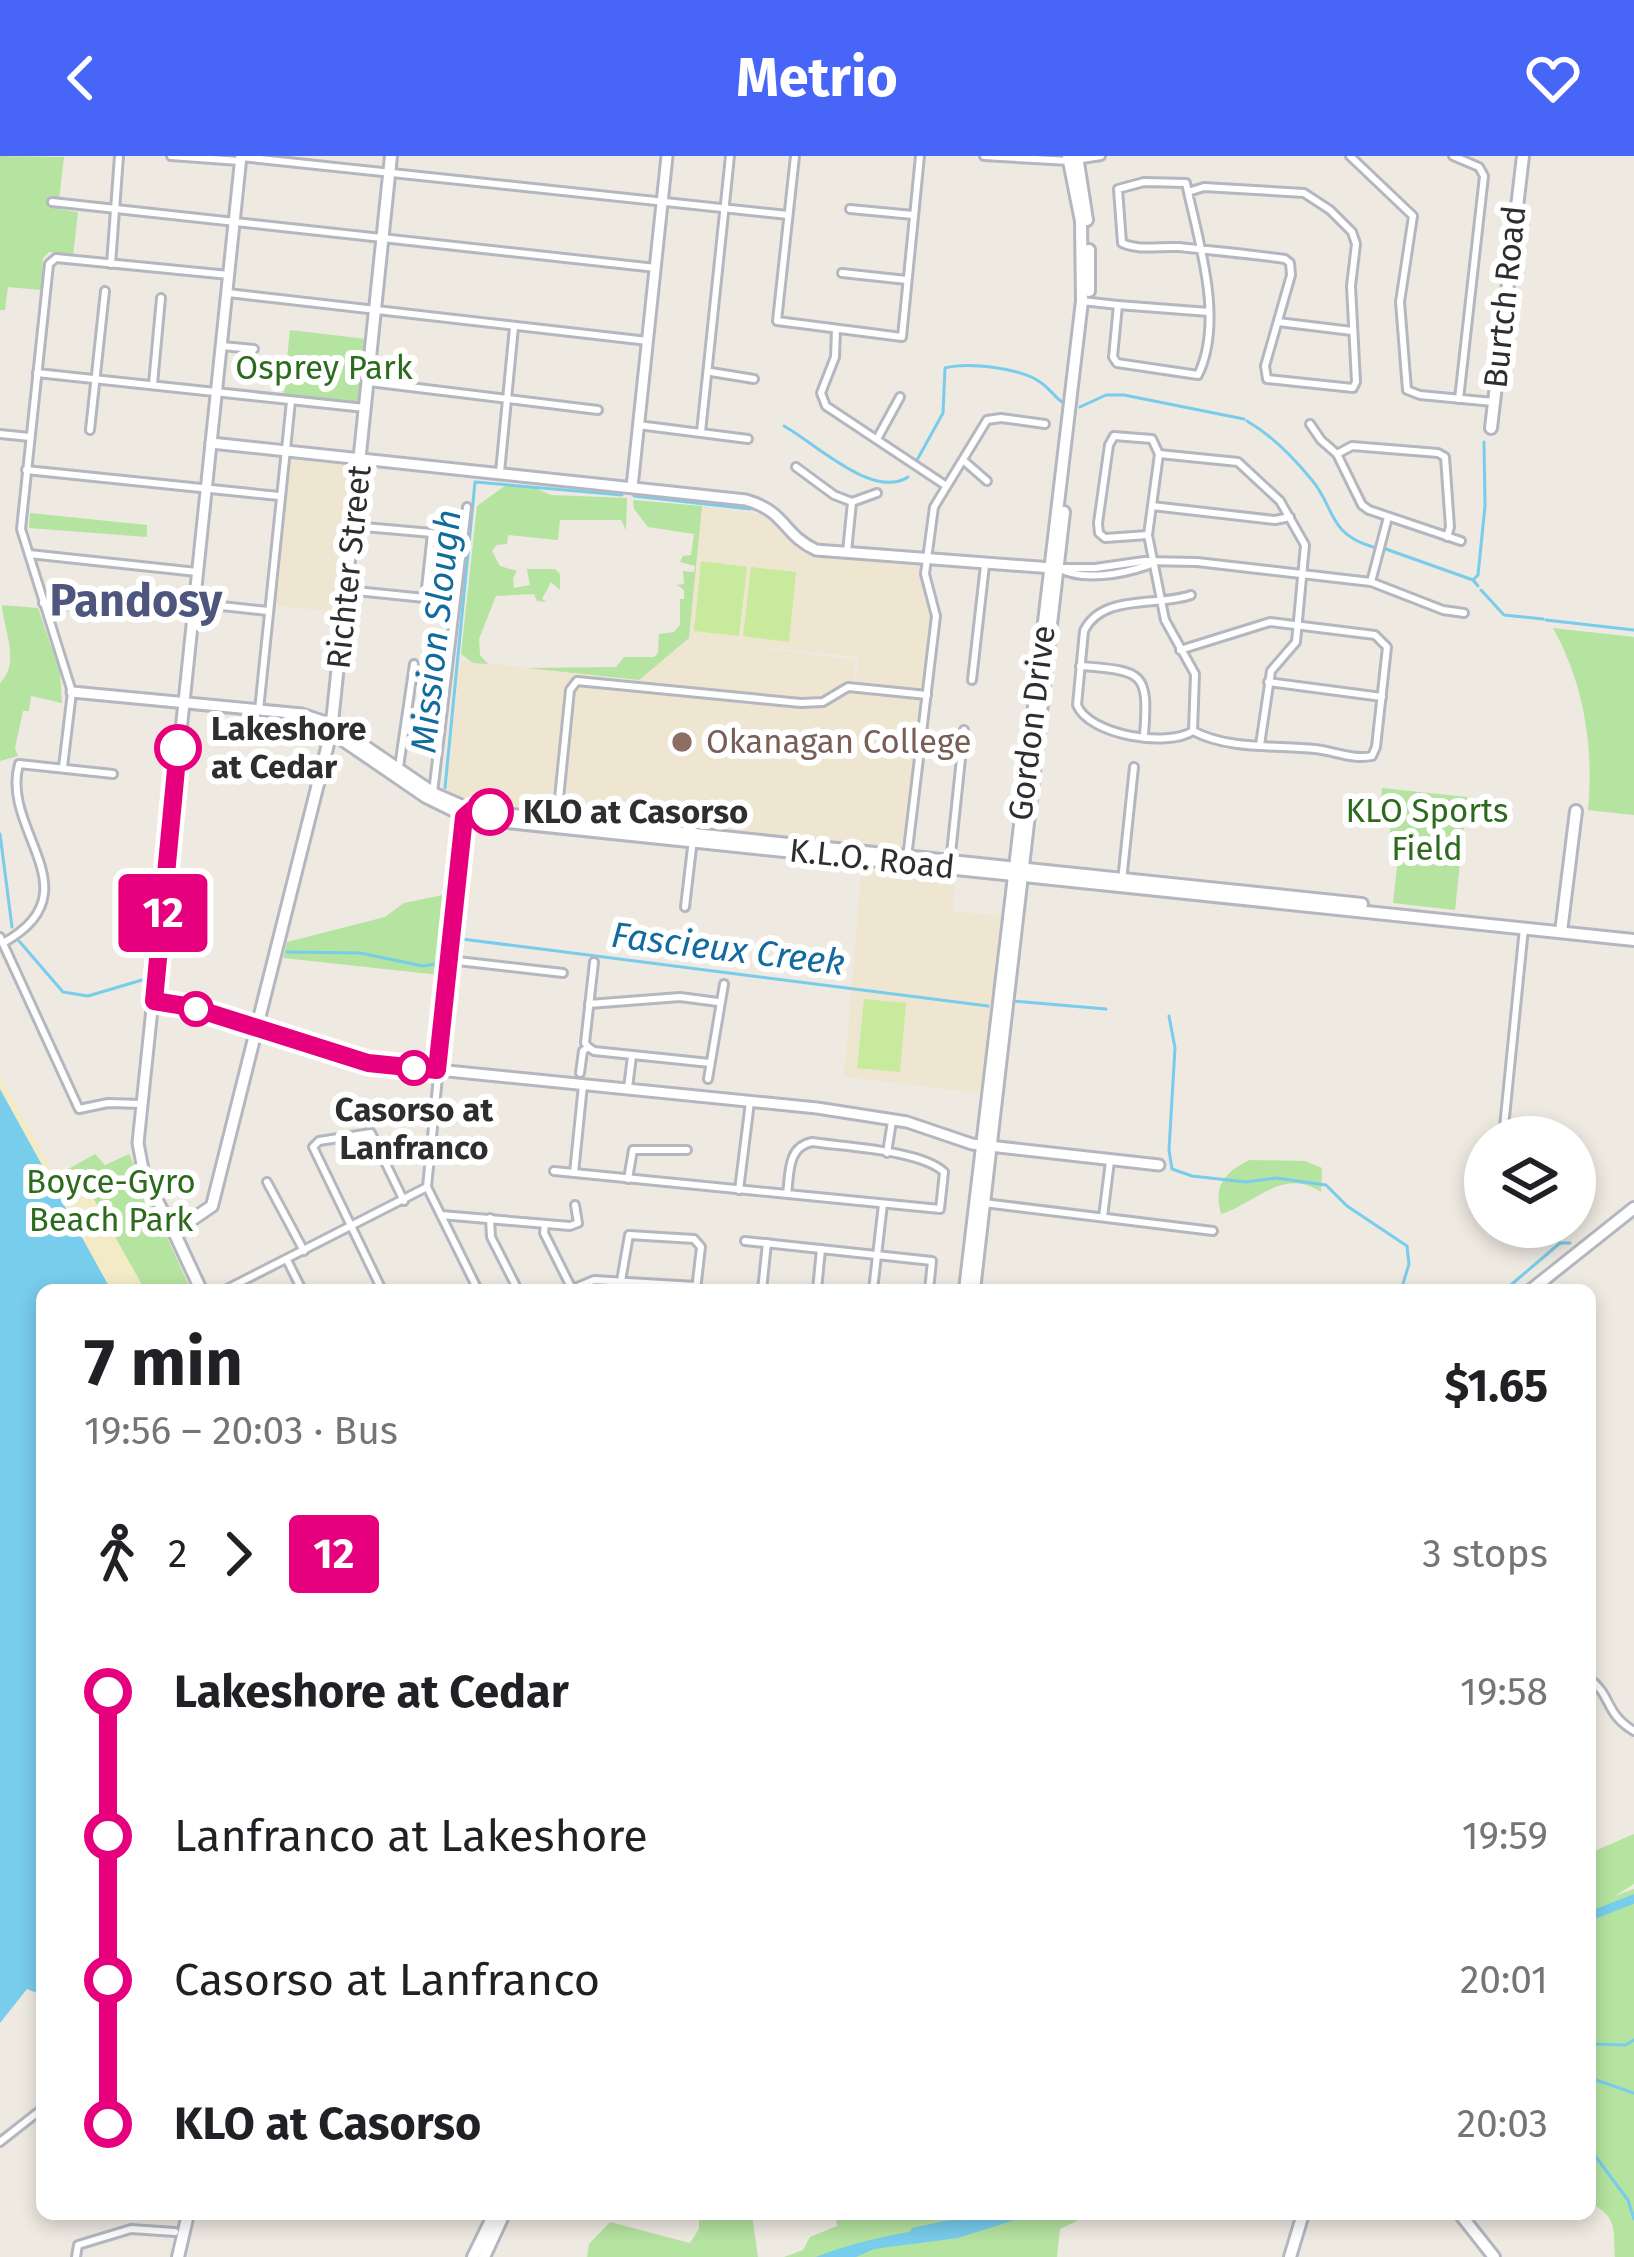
<!DOCTYPE html>
<meta charset="utf-8">
<style>
body{margin:0;font-family:"Fira Sans",sans-serif;background:#f2f2f2;color:#202124;height:100vh;display:flex;flex-direction:column;font-size:45px;white-space:nowrap}
*{box-sizing:border-box;margin:0}
p{font-size:39px;color:#757577}
.icon{flex:none;width:66px;height:66px;fill:none;stroke:currentColor;stroke-width:2;stroke-linecap:round;stroke-linejoin:round}
.map{position:relative;flex:1;overflow:hidden}
.details{position:absolute;left:36px;top:1128px;width:1560px;height:936px;display:flex;flex-direction:column;background:#fff;border-radius:18px;box-shadow:0 6px 18px #0003}
.details>*{flex:none}
.badge{padding:0 24px;border-radius:9px;font-size:42px;line-height:78px}
.tools{position:absolute;left:1464px;top:960px;display:grid;gap:24px}
.tools a{display:grid;place-items:center;width:132px;height:132px;border-radius:50%;background:#fff;box-shadow:0 6px 18px #0003;font-size:60px}
.map>.badge{position:absolute;translate:-50% -50%;box-shadow:0 0 0 6px #fff}
.legs{display:flex;align-items:center;gap:18px;height:132px;padding:0 48px;font-size:39px}
.legs p{margin-inline-start:auto}
.head{display:flex;align-items:center;justify-content:space-between;height:204px;padding:0 48px}
h1{font-size:66px;font-weight:700;line-height:90px}
ul{padding:0 48px;list-style:none}
li{display:flex;align-items:center;gap:42px;height:144px;font-size:45px}
li i{display:grid;place-items:center;width:18px;height:100%;margin:0 15px;background:currentColor}
li i::after{content:'';width:30px;height:30px;margin:-15px;border:9px solid;border-radius:50%;background:#fff}
li p{margin-inline-start:auto}
li:first-child i{background:linear-gradient(#0000 50%,currentColor 0)}
li:last-child i{background:linear-gradient(currentColor 50%,#0000 0)}
header{display:flex;justify-content:space-between;align-items:center;height:156px;padding:0 48px;background:#4765f6;color:#fff;font-size:54px;font-weight:700}
.map>svg:first-child{display:block}
</style>
<header><svg class="icon" aria-label="back" viewBox="0 0 24 24"><path d="M15 5l-7 7 7 7"/></svg>Metrio<svg class="icon" aria-label="heart" viewBox="0 0 24 24"><path d="M12 20l-8-8c-3-5 5-10 8-4 3-6 11-1 8 4z"/></svg></header>
<div class="map">
<svg width="1634" height="2101" viewBox="0 0 1634 2101">
<rect width="100%" height="100%" fill="#eee9e1"/>
<g fill="#efe6d1">
<path d="M289,299L352,306L336,456L273,449Z"/>
<path d="M702,350L758,358L773,365L801,392L814,397L922,408L934,452L924,534L856,527L858,501L705,485L855,504L853,532L922,540L904,695L468,647L443,634L456,504L639,524L689,483Z"/>
<path d="M862,708L956,718L953,755L1001,760L982,937L844,921Z"/>
</g>
<g fill="#b5e3a0">
<path d="M0,0L64,1L58,53L78,56L73,100L49,96L43,102L41,134L8,131L5,154H0Z"/>
<path d="M290,174L366,183L359,249L283,241Z"/>
<path d="M506,329L535,332L551,339L627,342L626,374L621,364H560L558,384L508,379L507,388L497,389L492,395L500,410L517,415L513,422L514,432L530,429L527,413H555L560,418V434L551,426L542,443L547,446L537,445L534,438L496,440L479,483L480,499L488,508L473,507L461,498L477,350Z"/>
<path d="M633,344L702,350L689,482L639,524L527,512L616,511L624,501H654L658,497L659,478L674,476L680,469V443H684V434L677,429L684,428L683,415L694,416L695,410L680,406L683,400L691,399L694,378L648,371L634,353Z"/>
<path d="M30,357L147,369V381L29,372Z"/>
<path d="M2,449L38,452L60,516L62,547L31,540L29,555H23L15,592L18,600L0,605V527C21,507 4,476 2,449Z"/>
<path d="M1553,472L1634,481V659L1588,654C1594,590 1584,528 1553,472Z"/>
<path d="M1382,632L1467,641L1455,754L1393,747L1397,710L1389,695L1390,671L1378,669Z"/>
<path d="M448,738L440,819L283,802L287,786L385,761L404,747Z"/>
<path d="M95,998L105,1009L129,998L191,1134H123L56,1020Z"/>
<path d="M1250,1004L1305,1005L1322,1012L1321,1036C1282,1011 1256,1047 1221,1058C1213,1029 1225,1016 1250,1004Z"/>
<path d="M1634,1678V1728L1615,1740L1634,1733V2101H1615C1613,2073 1618,2061 1590,2047V1697Z"/>
<path d="M699,2058H752L758,2101H587L589,2088L610,2066L690,2087L699,2073Z"/>
<path d="M835,2058H1091L1060,2073L1057,2101H784L803,2094L810,2081L837,2070Z"/>
</g>
<path fill="#f2ebc6" d="M0,920L54,1017L77,1013L145,1134H111L0,940Z"/>
<g fill="#c7ea9c">
<path d="M701,405L747,411L739,480L694,475Z"/>
<path d="M751,411L796,416L789,486L743,480Z"/>
<path d="M864,843L906,847L900,916L857,912Z"/>
</g>
<g fill="#78ccec">
<path d="M0,933L111,1134H42V1839L27,1833L0,1867Z"/>
<path d="M984,2058H1034L958,2082L874,2093L856,2101H816C872,2078 928,2076 984,2058Z"/>
</g>
<g fill="none" stroke-linecap="round" stroke-linejoin="round">
<g stroke="#78ccec" stroke-width="3">
<path d="M1080,251L1106,239H1124L1244,263"/>
<path d="M1247,265C1271,279 1293,301 1311,323C1335,350 1327,378 1373,391"/>
<path d="M784,270C815,287 873,344 908,321"/>
<path d="M917,304L943,257L945,212C968,206 1021,212 1040,226C1048,231 1054,240 1062,246"/>
<path d="M634,340L750,353"/>
<path d="M1383,392L1473,424L1478,430"/>
<path d="M1473,424L1478,419L1485,350L1484,286"/>
<path d="M1481,434L1504,459L1543,463"/>
<path d="M1546,464L1634,474"/>
<path d="M445,632L475,326L622,339"/>
<path d="M0,678L12,771"/>
<path d="M448,723L453,678"/>
<path d="M462,783L988,850"/>
<path d="M19,785L63,836L88,840L142,824"/>
<path d="M287,796L360,797L423,810L436,808L446,745"/>
<path d="M1012,845L1106,853"/>
<path d="M1169,860L1175,892L1169,994L1172,1013L1192,1020L1246,1026L1276,1022L1326,1029L1347,1050L1407,1090L1409,1108L1401,1134"/>
<path d="M1505,1134L1560,1087H1570"/>
<path d="M1590,1564L1592,1556"/>
<path d="M1590,1888L1626,1889L1634,1884"/>
<path d="M1590,1922L1634,1937"/>
<path d="M1590,1993L1628,2044L1634,2063"/>
</g>
<g stroke="#78ccec" stroke-width="9">
<path d="M1590,1760L1634,1743"/>
<path d="M915,2076L958,2067"/>
</g>
<defs>
<g id="minor">
<path d="M171,0L239,5"/>
<path d="M795,0L777,165L902,181L920,0"/>
<path d="M984,0L1069,5L1101,0"/>
<path d="M1350,0L1413,60L1400,146L1407,234L1420,239L1493,246"/>
<path d="M1453,0L1479,11L1484,20L1459,243"/>
<path d="M241,1L788,59"/>
<path d="M1188,36L1204,31L1304,37L1330,54L1352,76L1356,88L1351,130L1356,226L1353,232L1267,223L1265,210L1291,119L1290,107L1285,103C1250,98 1215,95 1179,91C1160,90 1139,95 1122,87L1118,33L1144,26L1186,27C1198,84 1225,164 1198,219L1117,207L1113,201L1118,149L1209,156"/>
<path d="M52,46L656,112"/>
<path d="M850,53L913,59"/>
<path d="M111,108L119,0"/>
<path d="M842,117L907,124"/>
<path d="M228,137L648,185"/>
<path d="M1082,145L1118,149"/>
<path d="M1278,166L1352,175"/>
<path d="M836,173L835,201L821,237L826,250L945,329"/>
<path d="M222,190L254,193"/>
<path d="M711,216L754,223"/>
<path d="M37,217L365,252"/>
<path d="M369,226L598,254"/>
<path d="M153,228L161,142"/>
<path d="M1310,268L1321,284L1337,298L1362,349L1369,354L1461,385"/>
<path d="M638,269L748,283"/>
<path d="M90,274L105,135"/>
<path d="M701,276L730,0"/>
<path d="M0,278L30,281"/>
<path d="M877,283L900,241"/>
<path d="M1159,298L1238,306L1280,345L1305,389L1296,486L1271,515L1260,589"/>
<path d="M1159,298L1148,379L1165,464L1195,518L1193,575"/>
<path d="M1337,298L1352,290L1438,297L1445,301L1450,371L1447,381"/>
<path d="M963,304L987,325"/>
<path d="M796,311L834,339L852,346L847,396"/>
<path d="M26,314L279,340"/>
<path d="M500,316L514,171"/>
<path d="M852,346L877,337"/>
<path d="M1152,350L1275,364L1290,361"/>
<path d="M1148,379L1105,382L1099,377L1098,367L1109,289L1114,280L1152,283L1159,298"/>
<path d="M29,398L197,416"/>
<path d="M1058,412H1095L1144,405L1197,406L1371,426L1443,454L1464,457"/>
<path d="M1058,412C1083,426 1123,418 1149,409"/>
<path d="M1371,426L1388,361"/>
<path d="M346,434L425,442L432,377L353,370"/>
<path d="M1191,439C1158,451 1102,437 1084,475L1077,549C1089,579 1167,592 1193,575"/>
<path d="M43,447L138,456"/>
<path d="M194,447L268,455"/>
<path d="M1180,494L1270,466L1375,479L1387,491L1376,591L1372,600C1353,604 1334,595 1315,593C1276,589 1229,594 1193,575"/>
<path d="M1080,510C1143,515 1149,515 1144,579"/>
<path d="M972,524L985,409"/>
<path d="M1268,526L1382,541"/>
<path d="M259,554L291,245"/>
<path d="M63,611L72,536L21,373L49,108L56,102L229,119"/>
<path d="M399,611L414,508"/>
<path d="M433,637L467,351"/>
<path d="M464,660L427,1031L478,1134"/>
<path d="M557,662L570,534L577,525L801,547L823,546L848,531L927,539"/>
<path d="M907,702L936,460L925,418L934,351L987,264L1001,262L1045,268"/>
<path d="M950,707L964,574"/>
<path d="M1122,725L1134,611"/>
<path d="M685,751L693,683"/>
<path d="M0,781L79,953L108,947L142,948"/>
<path d="M3,787C96,736 0,675 19,608L113,618"/>
<path d="M449,804L563,817"/>
<path d="M589,848L680,841L718,846"/>
<path d="M588,891L594,895L710,907"/>
<path d="M580,917L583,895L588,891L585,887L594,806"/>
<path d="M708,923L724,828"/>
<path d="M628,932L632,900"/>
<path d="M1503,981L1524,772"/>
<path d="M887,997L892,965"/>
<path d="M554,1015L940,1053L944,1016C921,994 845,991 812,986C787,991 790,1017 787,1038"/>
<path d="M574,1017L583,929"/>
<path d="M628,1023L633,994H687"/>
<path d="M267,1026L304,1095"/>
<path d="M739,1034L750,946"/>
<path d="M984,1047L1213,1075"/>
<path d="M441,1059L570,1070L578,1067L575,1049"/>
<path d="M1103,1061L1110,1005"/>
<path d="M490,1062L491,1081L518,1134"/>
<path d="M545,1068L544,1077L572,1133"/>
<path d="M745,1085L932,1105L929,1134"/>
<path d="M287,1104L302,1134"/>
<path d="M621,1125L629,1079L694,1083L701,1091L696,1134"/>
<path d="M225,1134L427,1031"/>
<path d="M382,1134L313,991L319,985L371,977L404,1045"/>
<path d="M570,1134L594,1124L696,1130"/>
<path d="M762,1134L767,1087"/>
<path d="M817,1134L821,1093"/>
<path d="M873,1134L883,1048"/>
<path d="M1590,1523C1612,1540 1605,1558 1634,1575"/>
<path d="M0,1986L42,1953"/>
<path d="M76,2101L78,2089L131,2073L175,2076"/>
</g>
<g id="tertiary">
<path d="M211,287L746,344C787,356 782,378 816,394L1052,412"/>
<path d="M632,331L667,0"/>
<path d="M72,536L302,558L332,568"/>
<path d="M294,563L331,576"/>
<path d="M154,845L191,851L368,907L817,952L907,966L972,988L1159,1009"/>
<path d="M174,1076L144,1019L138,987L241,0"/>
</g>
<g id="secondary">
<path d="M1077,0L1087,64"/>
<path d="M1089,135V94"/>
<path d="M1491,272L1523,0"/>
<path d="M332,568L435,638L474,655L1362,748"/>
<path d="M331,576L426,641L469,662L1634,784"/>
<path d="M1561,776L1576,655"/>
<path d="M201,1134L174,1076L212,1050L331,576L391,0"/>
<path d="M965,1134L1082,145L1081,65L1068,0"/>
<path d="M974,1134L1064,356"/>
<path d="M1531,1134L1634,1052"/>
<path d="M1460,2058L1494,2101"/>
<path d="M178,2101L188,2058"/>
<path d="M473,2101L494,2058"/>
<path d="M484,2101L504,2058"/>
<path d="M1290,2101L1303,2058"/>
</g>
</defs>
<use href="#minor" stroke="#b4b7c0" stroke-width="12"/>
<use href="#tertiary" stroke="#b4b7c0" stroke-width="15"/>
<use href="#secondary" stroke="#b4b7c0" stroke-width="16"/>
<use href="#minor" stroke="#fff" stroke-width="6"/>
<use href="#tertiary" stroke="#fff" stroke-width="9"/>
<use href="#secondary" stroke="#fff" stroke-width="10"/>
</g>
<g fill="none" stroke-linecap="round" stroke-linejoin="round">
<defs>
<path id="line-1" d="M178,592L154,845L191,851L368,907L437,914L464,661L472,654L490,656"/>
</defs>
<use href="#line-1" stroke="#fff" stroke-width="27"/>
<use href="#line-1" stroke="#e6007e" stroke-width="18"/>
</g>
<circle fill="#8d6e63" stroke="#fff" stroke-width="4.5" cx="682" cy="586" r="12"/>
<g fill="#fff" stroke="#e6007e" stroke-width="6">
<circle cx="178" cy="592" r="21"/>
<circle cx="490" cy="656" r="21"/>
<circle cx="196" cy="853" r="15"/>
<circle cx="414" cy="912" r="15"/>
</g>
<g text-anchor="middle" dominant-baseline="central" stroke-width="12" stroke-linejoin="round" paint-order="stroke">
<g font-size="33" fill="#2e2e2e" stroke="#fff">
<text transform="translate(1505 141) rotate(-84)">Burtch Road</text>
<text transform="translate(349 411) rotate(-84)">Richter Street</text>
<text transform="translate(1032 567) rotate(-83)">Gordon Drive</text>
<text transform="translate(872 703) rotate(6)">K.L.O. Road</text>
</g>
<g font-size="33" fill="#2c6b1d" stroke="#fff">
<text x="324" y="212">Osprey Park</text>
<text x="1427" y="655">KLO Sports<tspan x="1427" dy="38">Field</tspan></text>
<text x="111" y="1026">Boyce-Gyro<tspan x="111" dy="38">Beach Park</tspan></text>
</g>
<g font-size="33" font-weight="bold" fill="#2e2e2e" stroke="#fff" text-anchor="start">
<text x="211" y="573">Lakeshore<tspan x="211" dy="38">at Cedar</tspan></text>
<text x="523" y="656">KLO at Casorso</text>
<text x="414" y="954" text-anchor="middle">Casorso at<tspan x="414" dy="38">Lanfranco</tspan></text>
</g>
<g font-size="33" fill="#785e54" stroke="#fff" text-anchor="start">
<text x="706" y="586">Okanagan College</text>
</g>
<g font-size="36" font-style="italic" fill="#116b9e" stroke="#fff">
<text transform="translate(436 475) rotate(-84)">Mission Slough</text>
<text transform="translate(728 793) rotate(7)">Fascieux Creek</text>
</g>
<g font-size="45" font-weight="bold" fill="#4e567e" stroke="#fff">
<text x="136" y="445">Pandosy</text>
</g>
</g>
</svg>
<div class="tools">
<a><svg class="icon" aria-label="layers" viewBox="0 0 24 24"><path d="M12 4l9 5-9 5-9-5zM3 14l9 5 9-5"/></svg></a>
</div>
<b class="badge" style="left:163px;top:757px;background:#e6007e;color:#fff">12</b>
<section class="details">
<div class="head"><div><h1>7 min</h1><p>19:56 – 20:03 · Bus</p></div><b>$1.65</b></div>
<div class="legs"><svg class="icon" aria-label="walk" viewBox="0 0 24 24"><circle cx="13" cy="4" r="2"/><path d="M13 8l-2 6 4 7M11 14l-3 7M7 12l3-4h3l4 4"/></svg>2<svg class="icon" aria-label="forward" viewBox="0 0 24 24"><path d="M9 5l7 7-7 7"/></svg><b class="badge" style="background:#e6007e;color:#fff">12</b><p>3 stops</p></div>
<ul>
<li><i style="color:#e6007e"></i><b>Lakeshore at Cedar</b><p>19:58</p></li>
<li><i style="color:#e6007e"></i><span>Lanfranco at Lakeshore</span><p>19:59</p></li>
<li><i style="color:#e6007e"></i><span>Casorso at Lanfranco</span><p>20:01</p></li>
<li><i style="color:#e6007e"></i><b>KLO at Casorso</b><p>20:03</p></li>
</ul>
</section>
</div>
